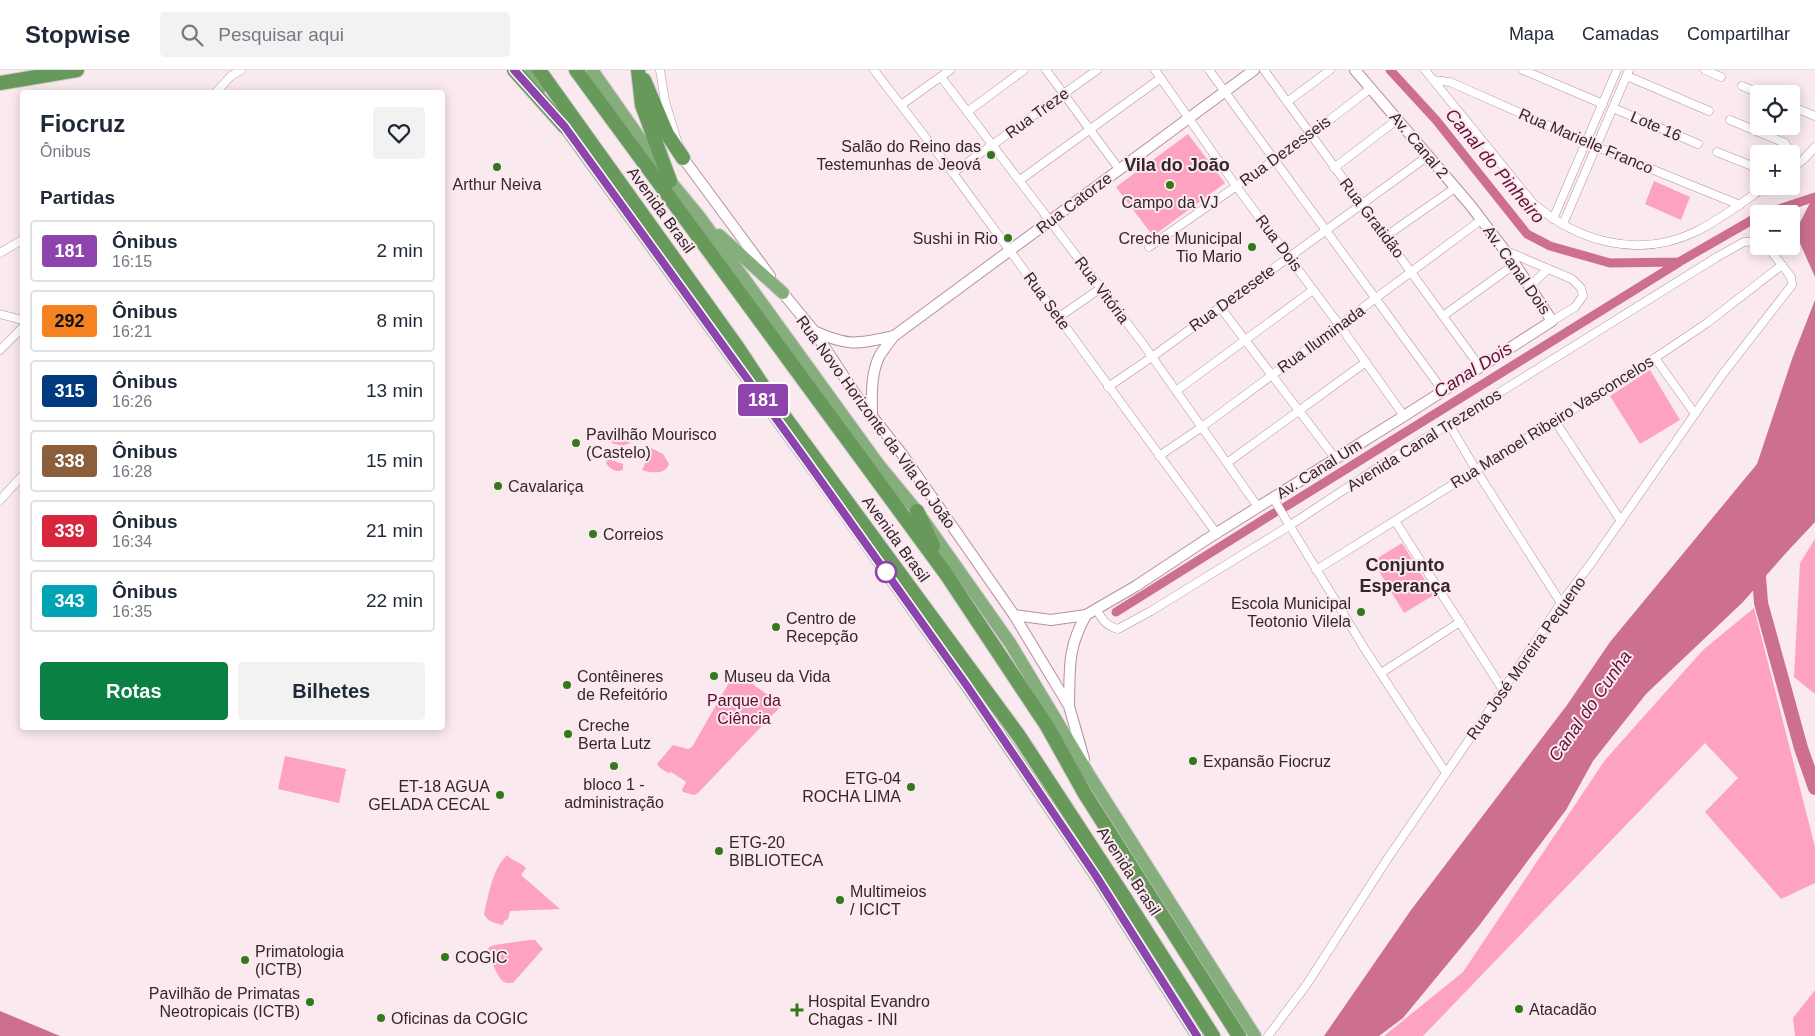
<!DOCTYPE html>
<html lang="pt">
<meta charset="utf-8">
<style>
body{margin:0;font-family:Arial,sans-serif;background:#f2f2f3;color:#1f2937;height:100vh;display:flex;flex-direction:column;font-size:19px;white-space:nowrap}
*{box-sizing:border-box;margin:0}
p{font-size:16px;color:#747a83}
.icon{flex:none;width:28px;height:28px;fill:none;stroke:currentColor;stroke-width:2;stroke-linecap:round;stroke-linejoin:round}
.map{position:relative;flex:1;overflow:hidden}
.side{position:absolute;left:20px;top:20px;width:425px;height:640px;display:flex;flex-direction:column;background:#fff;border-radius:5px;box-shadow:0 2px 12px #0003}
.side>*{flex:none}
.badge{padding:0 10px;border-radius:4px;font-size:18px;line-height:32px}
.controls{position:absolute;left:1750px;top:15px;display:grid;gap:10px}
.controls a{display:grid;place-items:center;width:50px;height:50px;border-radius:5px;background:#fff;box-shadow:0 2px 12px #0003;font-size:25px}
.map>.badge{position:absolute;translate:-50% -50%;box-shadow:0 0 0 2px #fff}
h2{padding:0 20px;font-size:19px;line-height:45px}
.round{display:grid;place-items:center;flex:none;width:52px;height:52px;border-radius:5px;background:#f2f2f3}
.summary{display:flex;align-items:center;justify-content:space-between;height:85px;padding:0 20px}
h1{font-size:24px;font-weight:700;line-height:38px}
.action{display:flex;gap:10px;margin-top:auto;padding:10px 20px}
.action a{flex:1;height:58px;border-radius:5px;background:#0b8043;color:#fff;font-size:20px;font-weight:700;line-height:58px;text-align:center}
.action a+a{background:#f2f2f3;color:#1f2937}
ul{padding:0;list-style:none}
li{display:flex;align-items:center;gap:15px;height:62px;margin:0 10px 8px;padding:0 10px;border:2px solid #e0e1e3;border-radius:5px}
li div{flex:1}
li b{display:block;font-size:19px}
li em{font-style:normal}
li .badge{min-width:55px;font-weight:700;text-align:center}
header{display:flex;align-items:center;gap:30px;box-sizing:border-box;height:70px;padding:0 25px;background:#fff;border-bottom:1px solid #e0e1e3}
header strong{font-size:24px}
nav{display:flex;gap:28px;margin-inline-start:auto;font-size:18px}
.search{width:350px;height:45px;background:#f2f2f3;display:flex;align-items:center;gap:12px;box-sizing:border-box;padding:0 18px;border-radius:5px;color:#747a83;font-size:19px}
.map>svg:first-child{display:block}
</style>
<header>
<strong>Stopwise</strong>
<div class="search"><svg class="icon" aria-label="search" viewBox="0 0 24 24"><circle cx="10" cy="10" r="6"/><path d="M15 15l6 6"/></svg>Pesquisar aqui</div>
<nav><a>Mapa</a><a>Camadas</a><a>Compartilhar</a></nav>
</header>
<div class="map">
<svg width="1815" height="966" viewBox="0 0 1815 966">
<rect width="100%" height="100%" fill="#fae9ee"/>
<g fill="#fda2c1">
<path d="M1188,64L1225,113L1153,166L1116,117Z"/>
<path d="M1654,111L1690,127L1681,150L1645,134Z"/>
<path d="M1650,300L1680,350L1640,374L1610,326Z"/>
<path d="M619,366L630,369V373L622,376L612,373V368Z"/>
<path d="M649,377L663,384L669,394C665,405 652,403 642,400L647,389V378Z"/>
<path d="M608,389L623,394V400C616,403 610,399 606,393Z"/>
<path d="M1815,469V624L1794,607L1800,493Z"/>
<path d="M1402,473L1434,525L1404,543L1373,491Z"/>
<path d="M1754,538L1815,777V813L1781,829L1705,742L1738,708L1705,673L1423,966H1384L1463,902L1605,690L1703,580Z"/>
<path d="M734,604H739L780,634L781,636L698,723L694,725L683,722L682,719L686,713L685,711L671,702L668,703L659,697L657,694L673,675L688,679L692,677Z"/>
<path d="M285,686L346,699L339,733L278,719Z"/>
<path d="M507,785C512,791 520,792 526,798L521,805L560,839L510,841L508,849L504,851L503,855C495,853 488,852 484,844C489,824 492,800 507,785Z"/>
<path d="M529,870H535L543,879L513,913C510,913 506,913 504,912C498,909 490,888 488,881L489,877L495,875Z"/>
<path d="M1815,920V966H1795L1793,948Z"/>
</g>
<g fill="#cc6f90">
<path d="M1815,123V207L1795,162Z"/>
<path d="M1815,230V452L1786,483L1743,532L1646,624L1593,691L1566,740L1478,857L1403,948L1379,966H1324L1411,840L1567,635L1610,572L1757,394L1792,289Z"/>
<path d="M0,941L60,966H0Z"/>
</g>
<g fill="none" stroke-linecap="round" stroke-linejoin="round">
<g stroke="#cc6f90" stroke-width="9">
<path d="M1390,0L1436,50L1527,164L1550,176L1610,193L1679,192L1759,146"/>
<path d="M1764,144L1815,127"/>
<path d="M1285,437L1678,193"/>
<path d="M1116,542L1274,443"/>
</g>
<path stroke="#cc6f90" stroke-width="14" d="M1758,494L1761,533L1801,678L1815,718"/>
<defs>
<g id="minor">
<path d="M660,0L665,31L678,74"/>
<path d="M874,0L953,103L1217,464"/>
<path d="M1046,0L1119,99"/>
<path d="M1155,0L1236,116L1340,256L1404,346"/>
<path d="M1209,0L1443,321"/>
<path d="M1264,0L1480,297"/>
<path d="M1425,0L1532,132C1577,172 1639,189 1695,162C1720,150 1743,132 1766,116"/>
<path d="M1523,0L1603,34"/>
<path d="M1705,0L1721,7"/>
<path d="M1627,6L1709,41"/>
<path d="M941,7L1143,274L1258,437"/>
<path d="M1433,10L1450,12L1597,77L1740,135"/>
<path d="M1742,16L1762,24"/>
<path d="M216,22L231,6L241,0"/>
<path d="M1287,32L1330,0"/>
<path d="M901,35L950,0"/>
<path d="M1791,36L1815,46"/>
<path d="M1613,38L1698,74"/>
<path d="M967,42L1024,0"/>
<path d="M1730,50L1785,73L1799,93"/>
<path d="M1717,82L1752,96L1759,106"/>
<path d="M1334,98L1398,49"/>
<path d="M1791,98L1803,90L1815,77"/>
<path d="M953,103L1097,0"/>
<path d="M1020,110L1161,8"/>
<path d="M1553,149L1617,0"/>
<path d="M1563,154L1629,0"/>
<path d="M1386,166L1455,118"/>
<path d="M1149,177L1310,65L1371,18"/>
<path d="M1504,180L1572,209L1581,218L1583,226L1575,237L1552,251"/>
<path d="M0,183L22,170"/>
<path d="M1530,216L1548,199"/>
<path d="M1220,237L1335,388"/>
<path d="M0,244L22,250"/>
<path d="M1443,246L1515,194"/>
<path d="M1059,247L1101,218"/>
<path d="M0,280L22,258"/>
<path d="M1655,288L1695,344"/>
<path d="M1108,317L1152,287L1428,86"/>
<path d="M1176,321L1313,220"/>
<path d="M1555,351L1621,451"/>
<path d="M1449,354L1476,400L1561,533"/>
<path d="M1159,386L1202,357L1481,150"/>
<path d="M1227,393L1366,292"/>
<path d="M1273,428L1366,581L1446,703"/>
<path d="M0,430L22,406"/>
<path d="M1395,451L1503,620"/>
<path d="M1316,500L1655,288L1707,253L1782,195"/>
<path d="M1096,539C1102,549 1106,556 1118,559L1151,541L1289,456L1389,390L1449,354L1717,187L1744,172L1759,171"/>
<path d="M1381,603L1460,552"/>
<path d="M1268,966L1307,914L1386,791L1503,620L1561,533L1592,492L1722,305L1792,215L1791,207L1767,176"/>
</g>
<g id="tertiary">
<path d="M683,88L770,206"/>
<path d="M778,217L814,261L860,331L902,384L1014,545L1069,636L1084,689"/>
<path d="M814,261C849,277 857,274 894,266"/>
<path d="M872,348C872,327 870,304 880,285C884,279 889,272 894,266L1254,0"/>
<path d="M1014,545L1051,550L1086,545L1136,516L1207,469L1404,346L1552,251L1515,194L1471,136L1355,0"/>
<path d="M1069,635C1070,598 1067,579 1086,545"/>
</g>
<g id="trunk">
<path d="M525,0L539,20"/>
<path d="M592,0L670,111L699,146L879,395L917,441L1010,573L1091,708L1255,966"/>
<path d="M559,49L829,421L967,616L1096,806L1197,966"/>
<path d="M719,165L783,223"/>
</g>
<g id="motorway">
<path d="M514,0L565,57"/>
<path d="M539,0L738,278L773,331L1019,666L1125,828L1213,966"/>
<path d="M576,0L946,504L1047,656L1085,724L1239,966"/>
<path d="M638,0L642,35L670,111"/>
<path d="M644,10L667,64L683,88"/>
<path d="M0,13L77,0"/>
<path d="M917,441L933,476"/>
</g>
</defs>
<use href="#minor" stroke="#b6919c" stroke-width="9"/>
<use href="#tertiary" stroke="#b6919c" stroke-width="12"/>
<use href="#trunk" stroke="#cfcbcc" stroke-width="14"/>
<use href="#motorway" stroke="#cfcbcc" stroke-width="16"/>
<use href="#minor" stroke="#fff" stroke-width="8"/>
<use href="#tertiary" stroke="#fff" stroke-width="10"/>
<use href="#trunk" stroke="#86ae7c" stroke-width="12"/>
<use href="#motorway" stroke="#67995b" stroke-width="14"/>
</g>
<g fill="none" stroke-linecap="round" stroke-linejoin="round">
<defs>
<path id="line" d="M514,0L565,57L806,390L967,616L1096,806L1197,966"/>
</defs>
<use href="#line" stroke="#fff" stroke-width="11"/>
<use href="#line" stroke="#8e44ad" stroke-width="8"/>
</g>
<g fill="#32791c" stroke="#fae9ee" stroke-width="2">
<circle cx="991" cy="85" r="5"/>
<circle cx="497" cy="97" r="5"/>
<circle cx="1170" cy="115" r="5"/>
<circle cx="1008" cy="168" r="5"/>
<circle cx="1252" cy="177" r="5"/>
<circle cx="576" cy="373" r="5"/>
<circle cx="498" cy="416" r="5"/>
<circle cx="593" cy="464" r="5"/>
<circle cx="1361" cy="542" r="5"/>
<circle cx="776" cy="557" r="5"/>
<circle cx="714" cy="606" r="5"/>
<circle cx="567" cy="615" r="5"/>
<circle cx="568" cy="664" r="5"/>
<circle cx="1193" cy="691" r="5"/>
<circle cx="614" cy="696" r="5"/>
<circle cx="911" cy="717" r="5"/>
<circle cx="500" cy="725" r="5"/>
<circle cx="719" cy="781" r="5"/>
<circle cx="840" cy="830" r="5"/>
<circle cx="445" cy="887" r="5"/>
<circle cx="245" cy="890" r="5"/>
<circle cx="310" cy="932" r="5"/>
<circle cx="1519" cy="939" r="5"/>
<path d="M794.5 932.5h5v5h5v5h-5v5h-5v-5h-5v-5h5z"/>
<circle cx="381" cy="948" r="5"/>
</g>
<circle fill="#fff" stroke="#8e44ad" stroke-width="2.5" cx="886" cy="502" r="10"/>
<g text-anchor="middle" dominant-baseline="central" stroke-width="4" stroke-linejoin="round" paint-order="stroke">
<g font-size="16" fill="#35262b" stroke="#fae9ee">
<text transform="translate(1037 43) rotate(-36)">Rua Treze</text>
<text transform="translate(1656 56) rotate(23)">Lote 16</text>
<text transform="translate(1586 71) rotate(23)">Rua Marielle Franco</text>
<text transform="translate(1419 75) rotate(50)">Av. Canal 2</text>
<text transform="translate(1285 81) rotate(-36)">Rua Dezesseis</text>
<text transform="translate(1074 133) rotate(-37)">Rua Catorze</text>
<text transform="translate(661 140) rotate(54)">Avenida Brasil</text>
<text transform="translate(1372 148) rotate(53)">Rua Gratidão</text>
<text transform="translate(1279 173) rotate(53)">Rua Dois</text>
<text transform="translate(1517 200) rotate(55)">Av. Canal Dois</text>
<text transform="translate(1102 220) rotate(53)">Rua Vitória</text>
<text transform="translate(1232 228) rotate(-36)">Rua Dezesete</text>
<text transform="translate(1047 231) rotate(54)">Rua Sete</text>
<text transform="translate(1321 269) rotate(-36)">Rua Iluminada</text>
<text transform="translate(876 352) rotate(54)">Rua Novo Horizonte da Vila do João</text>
<text transform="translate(1552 352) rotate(-32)">Rua Manoel Ribeiro Vasconcelos</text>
<text transform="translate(1424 370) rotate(-32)">Avenida Canal Trezentos</text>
<text transform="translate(1319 399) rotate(-32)">Av. Canal Um</text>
<text transform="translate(896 469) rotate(54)">Avenida Brasil</text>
<text transform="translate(1526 588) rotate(-55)">Rua José Moreira Pequeno</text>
<text transform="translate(1129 801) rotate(57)">Avenida Brasil</text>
</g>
<g font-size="16" fill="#35262b" stroke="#fae9ee" text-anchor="start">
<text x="981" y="76" text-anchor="end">Salão do Reino das<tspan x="981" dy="18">Testemunhas de Jeová</tspan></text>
<text x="497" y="114" text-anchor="middle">Arthur Neiva</text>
<text x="1170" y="132" text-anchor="middle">Campo da VJ</text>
<text x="998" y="168" text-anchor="end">Sushi in Rio</text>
<text x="1242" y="168" text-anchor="end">Creche Municipal<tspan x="1242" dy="18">Tio Mario</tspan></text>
<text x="586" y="364">Pavilhão Mourisco<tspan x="586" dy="18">(Castelo)</tspan></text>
<text x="508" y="416">Cavalariça</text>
<text x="603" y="464">Correios</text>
<text x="1351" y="533" text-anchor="end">Escola Municipal<tspan x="1351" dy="18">Teotonio Vilela</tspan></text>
<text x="786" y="548">Centro de<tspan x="786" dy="18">Recepção</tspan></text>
<text x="577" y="606">Contêineres<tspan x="577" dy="18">de Refeitório</tspan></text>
<text x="724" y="606">Museu da Vida</text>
<text x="578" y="655">Creche<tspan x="578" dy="18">Berta Lutz</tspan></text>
<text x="1203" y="691">Expansão Fiocruz</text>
<text x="901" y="708" text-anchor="end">ETG-04<tspan x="901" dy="18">ROCHA LIMA</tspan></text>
<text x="614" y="714" text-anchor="middle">bloco 1 -<tspan x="614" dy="18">administração</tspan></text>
<text x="490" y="716" text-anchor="end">ET-18 AGUA<tspan x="490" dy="18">GELADA CECAL</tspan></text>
<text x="729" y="772">ETG-20<tspan x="729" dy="18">BIBLIOTECA</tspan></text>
<text x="850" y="821">Multimeios<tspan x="850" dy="18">/ ICICT</tspan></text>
<text x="255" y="881">Primatologia<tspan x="255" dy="18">(ICTB)</tspan></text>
<text x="455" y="887">COGIC</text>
<text x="300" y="923" text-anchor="end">Pavilhão de Primatas<tspan x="300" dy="18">Neotropicais (ICTB)</tspan></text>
<text x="808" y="931">Hospital Evandro<tspan x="808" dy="18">Chagas - INI</tspan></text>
<text x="1529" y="939">Atacadão</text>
<text x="391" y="948">Oficinas da COGIC</text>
</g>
<g font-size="16" fill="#5f0833" stroke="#fae9ee">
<text x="744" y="630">Parque da<tspan x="744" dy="18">Ciência</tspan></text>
</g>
<g font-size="18" font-weight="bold" fill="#35262b" stroke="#fae9ee">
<text x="1177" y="95">Vila do João</text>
<text x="1405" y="495">Conjunto<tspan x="1405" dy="21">Esperança</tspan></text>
</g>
<g font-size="18" font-style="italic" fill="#661138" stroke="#fae9ee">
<text transform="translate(1495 96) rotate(50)">Canal do Pinheiro</text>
<text transform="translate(1473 300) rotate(-32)">Canal Dois</text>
<text transform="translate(1590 636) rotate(-55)">Canal do Cunha</text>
</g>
</g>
</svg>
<div class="controls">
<a><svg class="icon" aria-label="locate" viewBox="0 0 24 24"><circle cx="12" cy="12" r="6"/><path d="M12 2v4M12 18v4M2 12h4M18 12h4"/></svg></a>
<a>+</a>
<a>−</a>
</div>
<b class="badge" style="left:763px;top:330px;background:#8e44ad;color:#fff">181</b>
<section class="side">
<div class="summary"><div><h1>Fiocruz</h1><p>Ônibus</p></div><a class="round"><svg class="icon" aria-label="heart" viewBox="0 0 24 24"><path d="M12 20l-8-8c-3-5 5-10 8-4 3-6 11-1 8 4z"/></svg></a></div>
<h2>Partidas</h2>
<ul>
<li><span class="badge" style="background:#8e44ad;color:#fff">181</span><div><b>Ônibus</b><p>16:15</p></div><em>2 min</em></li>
<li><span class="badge" style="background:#f58220;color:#111">292</span><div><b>Ônibus</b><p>16:21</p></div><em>8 min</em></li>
<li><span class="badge" style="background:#003b80;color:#fff">315</span><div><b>Ônibus</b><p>16:26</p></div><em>13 min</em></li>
<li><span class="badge" style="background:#8b5e3c;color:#fff">338</span><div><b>Ônibus</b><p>16:28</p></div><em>15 min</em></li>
<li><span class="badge" style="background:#d7263d;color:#fff">339</span><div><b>Ônibus</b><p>16:34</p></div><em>21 min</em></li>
<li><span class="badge" style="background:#00a3b4;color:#fff">343</span><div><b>Ônibus</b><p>16:35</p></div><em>22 min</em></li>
</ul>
<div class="action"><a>Rotas</a><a>Bilhetes</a></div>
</section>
</div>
